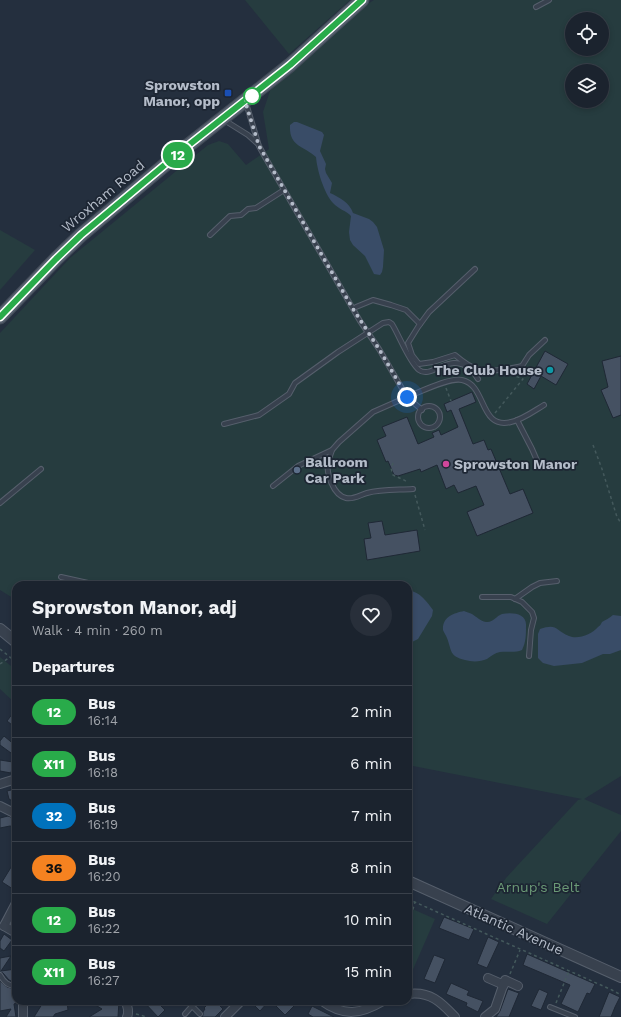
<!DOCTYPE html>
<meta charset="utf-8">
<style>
body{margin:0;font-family:"Work Sans",sans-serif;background:#282f3a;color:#f1f3f6;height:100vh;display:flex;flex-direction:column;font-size:15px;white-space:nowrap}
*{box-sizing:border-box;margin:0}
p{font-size:13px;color:#a0a4aa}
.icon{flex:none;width:22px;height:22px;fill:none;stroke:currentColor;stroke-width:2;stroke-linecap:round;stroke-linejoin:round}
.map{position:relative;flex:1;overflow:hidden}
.sheet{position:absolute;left:12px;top:581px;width:400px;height:424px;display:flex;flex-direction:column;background:#1b232e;border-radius:12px;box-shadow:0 2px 6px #0003,0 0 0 1px #39404a}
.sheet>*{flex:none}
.badge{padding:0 8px;border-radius:13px;font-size:14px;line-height:26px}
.tools{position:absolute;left:565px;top:12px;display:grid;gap:8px}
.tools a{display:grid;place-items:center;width:44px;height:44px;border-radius:50%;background:#1b232e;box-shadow:0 2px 6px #0003,0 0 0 1px #39404a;font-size:20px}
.you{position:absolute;width:20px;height:20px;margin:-10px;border:3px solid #fff;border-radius:50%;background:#1a73e8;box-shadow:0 0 0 6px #1a73e833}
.map>.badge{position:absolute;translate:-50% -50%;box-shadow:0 0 0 2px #fff}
h2{padding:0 20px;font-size:15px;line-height:36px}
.round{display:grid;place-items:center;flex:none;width:42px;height:42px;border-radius:21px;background:#282f3a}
.summary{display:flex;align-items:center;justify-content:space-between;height:68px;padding:0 20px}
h1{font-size:19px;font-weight:700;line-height:30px}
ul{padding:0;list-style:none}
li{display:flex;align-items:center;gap:12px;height:52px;padding:0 20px;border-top:1px solid #39404a}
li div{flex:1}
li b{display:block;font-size:15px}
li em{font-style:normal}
li .badge{min-width:44px;font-weight:700;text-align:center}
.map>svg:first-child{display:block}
</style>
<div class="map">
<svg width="621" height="1017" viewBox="0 0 621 1017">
<rect width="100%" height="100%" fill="#242f3e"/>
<g fill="#263c3f" fill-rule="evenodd">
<path d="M245,0H350L289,54Z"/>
<path d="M374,0H621V776L584,799L621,815V831L547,924L491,899L506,878L578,800L582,799L408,765V585H16V600L0,590V333L70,258L208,145L219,141L228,144L246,165L269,149L263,112L271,88L366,5ZM572,19H602V49H572ZM572,71H602V101H572Z"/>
<path d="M0,230L35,250L0,290Z"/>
<path d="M0,657L16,670V704L0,689Z"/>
<path d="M408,907L435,919L408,981Z"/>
</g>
<g fill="#394c67">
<path d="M294,122H297L322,132L324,135L320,151L326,164L325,169L326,173L332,183L330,193C339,197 350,203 353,213L369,219L373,222L377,227L384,250L383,267L382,272L380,275L374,274L365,256L353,245L350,240L349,232L351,216C347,211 338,209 333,203C324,193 317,170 316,157C303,145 289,147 290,125Z"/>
<path d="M408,591C419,590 427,602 433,610L432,616L418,639L408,644Z"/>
<path d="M464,611C466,612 470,613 472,614C477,617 480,621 486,622C493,623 496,616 502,614C512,612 527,613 526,626C526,635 526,642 522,650C515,653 508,651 500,652C495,653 491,656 487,659C480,662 472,662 465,660C449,656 452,651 447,638C446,635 444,633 443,630C442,617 454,613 464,611Z"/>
<path d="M613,615L621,616V650L610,654H603L582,663L554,666L543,663L538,658V634L540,629C557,623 555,630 569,636C578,640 592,634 598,627C600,626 601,624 602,622C605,620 610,618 613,615Z"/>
</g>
<g fill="#455162" stroke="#1f2835">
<path d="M545,351L568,364L556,385L541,376L534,389L527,384Z"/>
<path d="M621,356V415L613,418L601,390L608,387L602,361Z"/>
<path d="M472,392L476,402L459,409L473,444L484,440L488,450L491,449L510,494L523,489L533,513L477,536L467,512L484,505L476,486L458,493L454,485L446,489L437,465L421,472L420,469L398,476L394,475L388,461L386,462L377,440L386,436L382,427L407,417L418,444L434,437L432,433L439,430L441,435L458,427L451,410L447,412L444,404Z"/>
<path d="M382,521L385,535L417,530L420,551L367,560L364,539L371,538L368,523Z"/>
<path d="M16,709V728L7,721Z"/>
<path d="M4,736L16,746L11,753L0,745V741Z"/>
<path d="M0,760L13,762L11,773L0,771Z"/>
<path d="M15,789L16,798V803L9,799L7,791Z"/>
<path d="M8,816L16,819V823L14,827L10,826L0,828V818Z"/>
<path d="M16,859V891L2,882Z"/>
<path d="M444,917L474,929L469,940L439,928Z"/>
<path d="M4,934L12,940L4,951L0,948V941Z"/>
<path d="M488,937L499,942L487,968L477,964Z"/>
<path d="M527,954L595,984L590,994L587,993L578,1012L561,1004L570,985L523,965Z"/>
<path d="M434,955L445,959L435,983L424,979Z"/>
<path d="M11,956L1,971L16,969V978L13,979V982L9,980L3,973L0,972V958Z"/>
<path d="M0,981L7,987L15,989L16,1001L18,1002L14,1004L16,1017H6L11,1009L0,1011Z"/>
<path d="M451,983L469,991L467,995L483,1001L478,1012L466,1006L467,1003L446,994Z"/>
<path d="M508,989L519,993L509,1017H496L500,1011Z"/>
<path d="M539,989L548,993L541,1010L531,1006Z"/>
<path d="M609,992L620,997L615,1007L611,1017H599Z"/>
<path d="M44,1001H67L68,1010L55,1014L53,1017H34Z"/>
<path d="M89,1001H119L118,1017H89L102,1009Z"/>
<path d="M143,1001H156L165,1010L158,1017Z"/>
<path d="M211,1001H215L223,1009L215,1017H202L203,1015V1012L205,1009L204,1008Z"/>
<path d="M250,1001H269L260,1011Z"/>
<path d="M271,1001H299L285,1015Z"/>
<path d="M312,1006L334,1017H313L308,1014Z"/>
</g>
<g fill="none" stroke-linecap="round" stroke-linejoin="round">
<defs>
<g id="service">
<path d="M536,7L549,0"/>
<path d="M246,103L259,146L265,157L360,321L379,349L407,397C420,392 450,377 462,380C487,385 479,430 511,422C522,420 534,411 544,405"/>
<path d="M224,120L248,135L258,144"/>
<path d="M210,235L230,216L241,215L248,209L256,208L284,190"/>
<path d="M475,269L429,312L418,327L408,343L412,355L419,364L433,362L455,355C462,361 471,368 480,370C490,373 512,368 522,366L529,355L545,340"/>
<path d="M356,307L373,300L391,305L406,310L420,324"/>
<circle cx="429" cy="417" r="11"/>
<path d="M517,420L532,449L539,465L546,467"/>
<path d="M224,424L259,415L289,394L295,383L338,352L383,323L389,322L392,324C399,335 409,362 419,370C432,380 450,350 471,370C473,372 476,376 478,379"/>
<path d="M332,450C331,454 329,458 328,462C326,473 333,495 346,498C353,500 360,495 367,493C381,489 398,490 413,489"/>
<path d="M273,486L298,466L332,450L339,442L373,412L407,397L422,410"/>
<path d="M0,503L41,469"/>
<path d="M61,577L97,585"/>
<path d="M482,597H511L522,602L532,612L534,618L531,630L529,656"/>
<path d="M515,599L532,587L540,583L557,581"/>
<path d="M0,975C4,982 8,986 16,986"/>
<path d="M198,1001L192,1006L200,1014"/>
<path d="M550,1007L575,1017"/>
<path d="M185,1014L192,1006"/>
</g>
<g id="minor">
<path d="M0,784L16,779"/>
<path d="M0,806L16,814"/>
<path d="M4,926L16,903"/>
<path d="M4,926L16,933"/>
<path d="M488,978L504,985"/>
<path d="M408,994C430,991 441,1002 455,1017"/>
<path d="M125,1001C128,1005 129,1013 127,1017"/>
<path d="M322,1001C344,1017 361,1014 383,1001"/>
<path d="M23,1017V1001"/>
<path d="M225,1017L241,1001"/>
<path d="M485,1017L495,1009L505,980L518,986"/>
</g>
<g id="tertiary">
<path d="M0,629L16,642"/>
<path d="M408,881L621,977"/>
</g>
<path id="primary" d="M0,317L56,259L81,235L185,148L290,65L362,0"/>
</defs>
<use href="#service" stroke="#565f6c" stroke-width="6"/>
<use href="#minor" stroke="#565f6c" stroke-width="10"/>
<use href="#tertiary" stroke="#565f6c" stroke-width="12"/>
<use href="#primary" stroke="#414a57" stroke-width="15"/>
<g stroke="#44595c" stroke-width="1.5" stroke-dasharray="3 3" stroke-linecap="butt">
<path d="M446,388L451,401"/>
<path d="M495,413L523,379L512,375"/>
<path d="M434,427L436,431"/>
<path d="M593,445L602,469L617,517L621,523"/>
<path d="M393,463L391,468L393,475L404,480L407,482"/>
<path d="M415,495L425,530"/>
<path d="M0,649L16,662"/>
<path d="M0,664L10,657"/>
<path d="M408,899L612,990L621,995"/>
<path d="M408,927L415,902"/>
<path d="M510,974L520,950"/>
<path d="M556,1003L569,971"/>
<path d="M136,1014L147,1017"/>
</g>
<use href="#service" stroke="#38414e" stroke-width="4"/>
<use href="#minor" stroke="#38414e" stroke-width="8"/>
<use href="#tertiary" stroke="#38414e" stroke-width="10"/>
<use href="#primary" stroke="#56606e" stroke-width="13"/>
</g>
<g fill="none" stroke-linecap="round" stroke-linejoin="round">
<defs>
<path id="line" d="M0,317L56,259L81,235L185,148L290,65L362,0"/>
</defs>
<use href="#line" stroke="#fff" stroke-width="9"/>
<use href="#line" stroke="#29ab4a" stroke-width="6"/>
<path stroke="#b4bcc9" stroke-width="4" stroke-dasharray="0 7.2" d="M252,96L245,101L259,146L353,309L379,349L407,397"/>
</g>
<rect fill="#1a4fb4" stroke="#1d2633" stroke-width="1.5" x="224" y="89" width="8" height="8" rx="2"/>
<circle fill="#fff" stroke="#29ab4a" stroke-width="2" cx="252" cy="96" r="8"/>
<circle fill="#0f9aa8" stroke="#1d2633" stroke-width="1.5" cx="550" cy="370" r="4"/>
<circle fill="#d1479c" stroke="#1d2633" stroke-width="1.5" cx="446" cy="464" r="4"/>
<circle fill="#5c6f8a" stroke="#1d2633" stroke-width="1.5" cx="297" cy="470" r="4"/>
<g text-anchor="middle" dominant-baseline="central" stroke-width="3.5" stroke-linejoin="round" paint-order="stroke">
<g font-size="14" font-weight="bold" fill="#b4bcc9" stroke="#1d2633" text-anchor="end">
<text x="220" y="85">Sprowston<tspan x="220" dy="16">Manor, opp</tspan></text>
<text x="542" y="370">The Club House</text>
<text x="305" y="462" text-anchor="start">Ballroom<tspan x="305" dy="16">Car Park</tspan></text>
<text x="454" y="464" text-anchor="start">Sprowston Manor</text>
</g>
<g font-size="14" fill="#b4bcc9" stroke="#1d2633">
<text transform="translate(103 196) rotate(-40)">Wroxham Road</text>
<text transform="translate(514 929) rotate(24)">Atlantic Avenue</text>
</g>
<g font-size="14" fill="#6b9a76" stroke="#1d2633">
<text x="538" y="887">Arnup's Belt</text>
</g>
</g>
</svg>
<div class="tools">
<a><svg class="icon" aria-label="locate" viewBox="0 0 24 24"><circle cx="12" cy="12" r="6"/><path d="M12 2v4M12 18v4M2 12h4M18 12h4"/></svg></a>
<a><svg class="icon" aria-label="layers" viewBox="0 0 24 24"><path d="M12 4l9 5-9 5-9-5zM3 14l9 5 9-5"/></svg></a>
</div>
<div class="you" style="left:407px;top:397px"></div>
<b class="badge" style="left:178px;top:155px;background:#29ab4a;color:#fff">12</b>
<section class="sheet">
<div class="summary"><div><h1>Sprowston Manor, adj</h1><p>Walk · 4 min · 260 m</p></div><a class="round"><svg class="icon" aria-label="heart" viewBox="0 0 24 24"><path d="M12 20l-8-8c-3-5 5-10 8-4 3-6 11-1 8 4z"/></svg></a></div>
<h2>Departures</h2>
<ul>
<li><span class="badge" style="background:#29ab4a;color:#fff">12</span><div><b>Bus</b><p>16:14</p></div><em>2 min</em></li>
<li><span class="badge" style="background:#29ab4a;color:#fff">X11</span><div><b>Bus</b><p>16:18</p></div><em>6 min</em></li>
<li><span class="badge" style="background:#0072bc;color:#fff">32</span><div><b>Bus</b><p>16:19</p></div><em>7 min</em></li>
<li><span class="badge" style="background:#f58220;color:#111">36</span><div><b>Bus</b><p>16:20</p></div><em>8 min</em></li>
<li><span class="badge" style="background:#29ab4a;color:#fff">12</span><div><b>Bus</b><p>16:22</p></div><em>10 min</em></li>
<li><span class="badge" style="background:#29ab4a;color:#fff">X11</span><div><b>Bus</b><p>16:27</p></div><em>15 min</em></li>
</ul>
</section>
</div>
